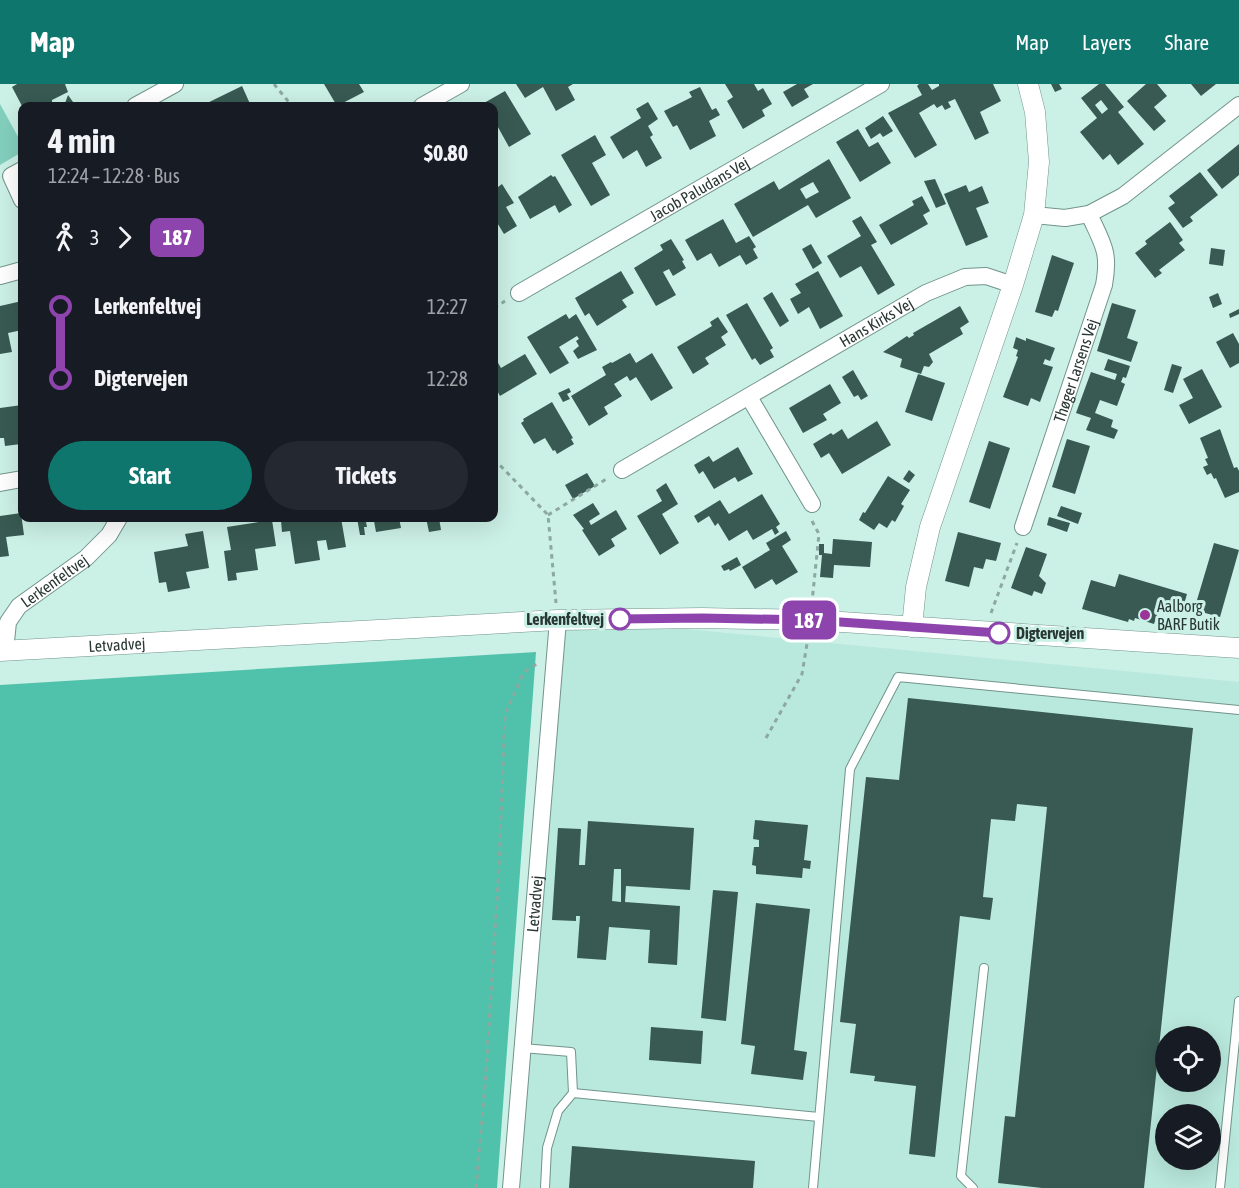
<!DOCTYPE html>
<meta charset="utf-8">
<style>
body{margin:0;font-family:"Asap Condensed",sans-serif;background:#242831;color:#f1f3f6;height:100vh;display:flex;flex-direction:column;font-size:22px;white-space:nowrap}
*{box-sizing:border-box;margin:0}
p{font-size:20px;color:#9ea1a6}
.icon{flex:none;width:33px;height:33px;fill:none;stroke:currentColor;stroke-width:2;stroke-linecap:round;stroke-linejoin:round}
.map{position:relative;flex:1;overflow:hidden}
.drawer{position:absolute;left:18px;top:18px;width:480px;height:420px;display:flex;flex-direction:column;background:#171b24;border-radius:12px;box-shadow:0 6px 24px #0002}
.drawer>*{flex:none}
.badge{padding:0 12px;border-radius:9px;font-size:21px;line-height:39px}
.buttons{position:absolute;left:1155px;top:942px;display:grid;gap:12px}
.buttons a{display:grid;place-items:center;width:66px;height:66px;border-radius:50%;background:#171b24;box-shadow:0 6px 24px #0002;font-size:30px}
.map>.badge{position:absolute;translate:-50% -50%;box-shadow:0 0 0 3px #fff}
.legs{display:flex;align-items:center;gap:9px;height:66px;padding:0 30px;font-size:20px}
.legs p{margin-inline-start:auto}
.overview{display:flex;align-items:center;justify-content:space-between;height:102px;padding:0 30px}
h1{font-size:33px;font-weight:700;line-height:45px}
.action{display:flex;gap:12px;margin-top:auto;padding:12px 30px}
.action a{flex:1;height:69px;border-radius:36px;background:#0f766e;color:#fff;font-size:24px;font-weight:700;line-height:69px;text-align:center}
.action a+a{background:#242831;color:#f1f3f6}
ul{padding:0 30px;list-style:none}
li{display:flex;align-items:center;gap:21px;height:72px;font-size:22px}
li i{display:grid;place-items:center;width:9px;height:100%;margin:0 8px;background:currentColor}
li i::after{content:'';width:15px;height:15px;margin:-8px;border:4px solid;border-radius:50%;background:#171b24}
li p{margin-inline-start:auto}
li:first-child i{background:linear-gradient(#0000 50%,currentColor 0)}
li:last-child i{background:linear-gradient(currentColor 50%,#0000 0)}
header{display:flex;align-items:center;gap:36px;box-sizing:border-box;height:84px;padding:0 30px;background:#0f766e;color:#fff}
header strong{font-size:28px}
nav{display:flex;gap:33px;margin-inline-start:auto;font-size:21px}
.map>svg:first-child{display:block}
</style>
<header>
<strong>Map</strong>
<nav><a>Map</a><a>Layers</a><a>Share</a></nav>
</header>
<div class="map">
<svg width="1239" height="1104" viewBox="0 0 1239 1104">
<rect width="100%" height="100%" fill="#cbf0e6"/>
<path fill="#b9e8dc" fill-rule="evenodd" d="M559,533L1239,598V1104H519ZM1166,952H1210V998H1166ZM1166,1030H1210V1076H1166Z"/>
<path fill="#83cfbd" d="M0,20L22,60V68L0,81Z"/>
<path fill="#50c2ab" d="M536,568L497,1104H0V601Z"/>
<g fill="#385a52" fill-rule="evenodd">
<path d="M17,0H65L68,8L52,16V19L63,22H46L44,20L38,22H22L12,3Z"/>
<path d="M324,0H359L364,8L337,22Z"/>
<path d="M516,0H573L568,3L575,16L556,27L543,3L525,14Z"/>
<path d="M725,0H754L758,7L763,4L772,20L762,26L765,32L743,45L727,17L733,13Z"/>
<path d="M797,0H813L804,5L809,13L792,23L783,8Z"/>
<path d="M919,0H928L932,6L939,2V0H993L1001,17L980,28L989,49L975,56L955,15L948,18L951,23L945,26L942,21L937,24L934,20L919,29L937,61L915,74L888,29L922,11L917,2Z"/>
<path d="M1051,0H1059L1062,5L1055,8Z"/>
<path d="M1099,0H1105L1124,23L1118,28L1144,60L1118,81L1110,70L1103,76L1080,48L1097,34L1081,14ZM1101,16L1108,25L1102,30L1095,21Z"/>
<path d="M1146,0H1157L1167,12L1154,23L1166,37L1154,47L1127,17Z"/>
<path d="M1191,0H1216L1201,12Z"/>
<path d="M242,2L251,22H191L200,18L201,22Z"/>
<path d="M700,3L712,26L716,24L720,31L709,37L716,52L690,66L677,41L673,43L664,27L692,13L689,8Z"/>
<path d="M505,7L531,50L509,63L494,36V22H486L484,19Z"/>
<path d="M68,11L73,18L72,22H64Z"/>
<path d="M648,18L658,35L648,42L653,51L650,53L662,74L646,83L637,66L623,75L610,53L641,34L636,25Z"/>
<path d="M883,32L893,47L883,53L880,49L871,55L865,44Z"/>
<path d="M858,45L869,63L878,58L891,79L860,98L836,58Z"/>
<path d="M595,51L606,71L592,79L610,111L591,122L561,71Z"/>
<path d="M1239,60V91L1222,105L1207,86Z"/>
<path d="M829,75L851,114L816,134L808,121L753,153L734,120L774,97L779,106ZM813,98L819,108L806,115L800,105Z"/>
<path d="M1200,88L1218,111L1190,133L1193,137L1183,144L1168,124L1175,119L1169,112Z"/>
<path d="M551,91L553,93L555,92L572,121L559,129L555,121L530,135L518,113Z"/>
<path d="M935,95L946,120L936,124L924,97Z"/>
<path d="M502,100L514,119L506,123L517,142L504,150L496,137L494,138V106Z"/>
<path d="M966,101L969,108L982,102L989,119L976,124L988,153L966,162L944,110Z"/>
<path d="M922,112L930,127L923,131L928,140L891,161L879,141L914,121L912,117Z"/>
<path d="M861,132L877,158L871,161L895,201L878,211L861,182L840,194L827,172L861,152L852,137Z"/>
<path d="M723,135L736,159L749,152L756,163L753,165L758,174L746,181L740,171L719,183L711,169L697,177L685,156Z"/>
<path d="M1170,138L1183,156L1179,159L1185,166L1159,186L1162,189L1155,194L1135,169L1147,160L1145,157Z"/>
<path d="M671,155L684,176L682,177L686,184L673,192L669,185L663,188L676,211L656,222L634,184L663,166L660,161Z"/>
<path d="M811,160L822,179L813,185L802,165Z"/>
<path d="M1211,164L1225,166L1223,182L1209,180Z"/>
<path d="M1052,171L1074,179L1058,227L1055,226L1052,233L1035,228Z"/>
<path d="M621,187L634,209L622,216L627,223L597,242L589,229L585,232L575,214Z"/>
<path d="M818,187L843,232L820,245L809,223L798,230L790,215L801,209L795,200Z"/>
<path d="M772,208L789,237L780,243L763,214Z"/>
<path d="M1218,209L1222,220L1213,224L1209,213Z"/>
<path d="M22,217V246L8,249L12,268L0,270V222Z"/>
<path d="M747,219L773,264L770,266L774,273L760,281L755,274L752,276L726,231Z"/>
<path d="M1112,219L1136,226L1127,254L1138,258L1131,278L1097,267Z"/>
<path d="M960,222L969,238L960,244L963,250L929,270L933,278L929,283L924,282L921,290L900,283L902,275L883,268L907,252L909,254L914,251L913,249Z"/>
<path d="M1239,225V230L1230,234L1229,230Z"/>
<path d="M566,230L569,235L576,230L597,266L578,275L573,267L579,262L576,257L579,255L577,252L559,263L569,279L550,290L527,253Z"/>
<path d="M718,233L728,248L721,253L726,261L705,274L709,280L693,290L677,263L712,242L710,238Z"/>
<path d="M1233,249L1239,260V279L1230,284L1216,258Z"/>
<path d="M1016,253L1026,257V254L1055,264L1050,277L1045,275L1043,280L1053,283L1040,318L1031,314L1028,322L1003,313L1018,273L1016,272L1018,266L1013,264Z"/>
<path d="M630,269L636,279L652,269L673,304L651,317L636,293L630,297L627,292L614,300L622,312L604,323L608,330L589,342L571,312L606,291L602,283L611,278L612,279Z"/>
<path d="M525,270L537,290L500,312L494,301V272L501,284Z"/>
<path d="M1108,275L1130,282L1126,294L1123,293L1121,298L1125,300L1117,322L1100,316L1095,329L1113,336L1111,343L1118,346L1114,355L1086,346L1091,334L1076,329L1091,288L1115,296L1117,290L1104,286Z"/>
<path d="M1172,280L1182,283L1173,309L1164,306Z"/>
<path d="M1202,285L1222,323L1189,340L1179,321L1193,314L1183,295Z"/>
<path d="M853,286L868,312L861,316L858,311L854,313L842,293Z"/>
<path d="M918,290L945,299L932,337L905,328Z"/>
<path d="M830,300L841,319L823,330L827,336L803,349L789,324Z"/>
<path d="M569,304L571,308L567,310L570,315L563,318L558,309Z"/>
<path d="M552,318L573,354L571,355L574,360L557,370L555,366L553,367L545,354L534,360L521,339L524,337L523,335Z"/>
<path d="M22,321L21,360L5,362L4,354H0V324Z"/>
<path d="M877,337L891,361L842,390L829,369L821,374L813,360L831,349L833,351L842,345L848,355Z"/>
<path d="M1220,345L1234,384L1237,383L1239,387V408L1225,414L1216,394L1214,395L1211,389L1207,391L1203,383L1208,381L1205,375L1208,374L1200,354Z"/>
<path d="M1067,355L1090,362L1075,410L1052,403Z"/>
<path d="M989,357L1010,364L990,425L969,418Z"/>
<path d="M738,363L753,390L738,398L735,393L714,405L703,387L699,390L694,381L709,372L713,378Z"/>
<path d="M909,386L915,391L909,399L903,395Z"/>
<path d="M587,389L595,402L573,415L565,401Z"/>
<path d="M888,392L910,406L901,420L904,422L895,438L892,436L887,444L879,439L874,446L859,436L863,428L865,429Z"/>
<path d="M666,399L678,420L662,430L679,459L660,471L637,432L662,417L656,406Z"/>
<path d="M762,410L780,440L776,443L779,448L775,451L772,445L753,456L747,446L729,457L718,439L715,442L709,432L698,439L694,432L720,416L729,430Z"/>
<path d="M593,419L600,430L589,437L591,441L616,426L627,445L611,455L615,462L599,472L582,446L584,445L573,431Z"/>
<path d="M1061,422L1082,429L1078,440L1057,432Z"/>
<path d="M21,429L24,451L6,453L9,472L0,473V432Z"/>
<path d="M1049,433L1070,439L1067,448L1047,441Z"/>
<path d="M287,434H341L346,463L328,466L326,456L317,457L320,476L295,480L290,447L282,448L281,437L288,436Z"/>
<path d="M357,434H399L401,444L376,448L374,437L366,438L367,443H364L365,451H360Z"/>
<path d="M426,434H439L441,446L429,448Z"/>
<path d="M272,436L276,462L255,465L258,486L236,489L237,496L228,497L224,467L231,466L227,443Z"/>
<path d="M203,447L209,484L186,488L190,504L168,508L166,498L159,499L154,468L188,462L185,450Z"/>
<path d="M786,447L791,456L782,462L798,488L776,501L772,495L755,505L742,483L770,466L766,459Z"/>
<path d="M958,448L1001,459L996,477L986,475L983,485L974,483L969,503L945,497Z"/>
<path d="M833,455L872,458L870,483L834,481L833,494L820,493L822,471H819V460H824V469L832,470Z"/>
<path d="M1214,459L1239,466L1220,533L1194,526Z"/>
<path d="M1026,463L1047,470L1039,492L1046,499L1042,510L1034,507L1032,512L1011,504Z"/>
<path d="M737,473L741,481L730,487L729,485L724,487L721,482Z"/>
<path d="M1119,490L1187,510L1181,531L1159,525L1154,540L1135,534L1134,537L1129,535L1128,538L1082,525L1091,496L1115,503Z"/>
<path d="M908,614L1193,644L1144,1104H1042L998,1099L1005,1032L1015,1033L1047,723L1017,720L1015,737L991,735L983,813L993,814L990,836L960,832L935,1073L909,1070L916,1002L874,997L875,992L850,989L856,940L840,938L866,693L899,696Z"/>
<path d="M755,736L808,741L804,776L811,777L810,785L803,784L802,794L756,790V782L752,781L754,763H759V756L753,755Z"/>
<path d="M588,737L694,744L690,806L626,802L625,818L680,822L677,881L648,879L650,846L609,843L606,876L577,874L580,832H576V837L552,836L558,744L581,745L579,781H585ZM614,785H621V818L612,817Z"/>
<path d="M713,806L738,808L726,937L701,934Z"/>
<path d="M756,819L810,825L794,966L807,968L803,996L751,990L755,962L741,960Z"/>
<path d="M651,943L703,947L701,980L649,976Z"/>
<path d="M572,1062L755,1077L753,1104H569Z"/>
</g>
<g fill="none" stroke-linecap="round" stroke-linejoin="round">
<defs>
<g id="service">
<path d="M522,964L571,968L573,1009"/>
<path d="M545,1104L547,1064L558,1027L573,1009L819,1033"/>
<path d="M813,1104L850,685L898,593L1239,626"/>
<path d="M973,1104L961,1092L984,884"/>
<path d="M1220,1104L1239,917"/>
</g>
<g id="minor">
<path d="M135,22L175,0"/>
<path d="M422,22L461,0"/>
<path d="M22,86L11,92L22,116"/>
<path d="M1034,131L1065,134L1089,130L1123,112L1239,21"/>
<path d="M0,192L22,186"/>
<path id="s1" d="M519,209L881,0"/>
<path d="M749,313L812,420"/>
<path id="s2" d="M622,386L926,209L965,193L986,192L1013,201"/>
<path d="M0,399L22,395"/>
<path id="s3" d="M1023,443L1104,201C1110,167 1103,161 1089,130"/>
<path id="s4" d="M5,567L8,538L19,522L86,474L109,451L119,434"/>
<path id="s5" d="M511,1104L558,536"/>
</g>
<g id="tertiary">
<path d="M912,543L916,503L930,443L1013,201L1034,131L1039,78L1035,28L1028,0"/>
<path id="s6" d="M0,567L558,536L702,534L811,536L1239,564"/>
</g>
</defs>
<use href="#service" stroke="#71948b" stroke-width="10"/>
<use href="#minor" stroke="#71948b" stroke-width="18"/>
<use href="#tertiary" stroke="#71948b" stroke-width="21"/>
<g stroke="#8ca8a0" stroke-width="3" stroke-dasharray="4.5 4.5" stroke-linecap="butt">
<path d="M274,0L292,22"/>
<path d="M494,224L505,217"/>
<path d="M494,375L548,431L556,519"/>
<path d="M548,431L608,394"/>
<path d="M812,437L819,450L812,518"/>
<path d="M991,529L1017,459"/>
<path d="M766,654L802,590L808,554"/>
<path d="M476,1104L486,989L499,783L505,630L524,588L538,579"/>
</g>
<use href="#service" stroke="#fff" stroke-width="8"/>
<use href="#minor" stroke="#fff" stroke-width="16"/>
<use href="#tertiary" stroke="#fff" stroke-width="20"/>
</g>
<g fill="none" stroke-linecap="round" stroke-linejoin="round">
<defs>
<path id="line-1" d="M620,535L702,534L811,536L999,549"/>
</defs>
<use href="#line-1" stroke="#fff" stroke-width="14"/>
<use href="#line-1" stroke="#8e44ad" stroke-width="9"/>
</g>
<circle fill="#9a3499" stroke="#cbf0e6" stroke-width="2" cx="1145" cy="531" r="6"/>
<g fill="#fff" stroke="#8e44ad" stroke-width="3">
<circle cx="620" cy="535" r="10"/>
<circle cx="999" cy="549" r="10"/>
</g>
<g text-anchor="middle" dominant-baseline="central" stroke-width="6" stroke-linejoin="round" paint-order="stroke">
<g font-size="16" fill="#293834" stroke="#cbf0e6">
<text stroke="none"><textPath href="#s1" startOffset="208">Jacob Paludans Vej</textPath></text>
<text stroke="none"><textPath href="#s2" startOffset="294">Hans Kirks Vej</textPath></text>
<text stroke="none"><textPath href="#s3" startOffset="165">Thøger Larsens Vej</textPath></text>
<text stroke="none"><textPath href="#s4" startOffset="92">Lerkenfeltvej</textPath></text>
<text stroke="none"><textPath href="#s6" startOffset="117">Letvadvej</textPath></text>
<text stroke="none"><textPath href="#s5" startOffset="285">Letvadvej</textPath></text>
</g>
<g font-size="16" fill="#293834" stroke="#cbf0e6" text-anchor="start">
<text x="1157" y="522">Aalborg<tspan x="1157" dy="18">BARF Butik</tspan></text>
</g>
<g font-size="16" font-weight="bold" fill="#293834" stroke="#cbf0e6" text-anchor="end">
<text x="604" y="535">Lerkenfeltvej</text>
<text x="1016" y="549" text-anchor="start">Digtervejen</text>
</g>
</g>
</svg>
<div class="buttons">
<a><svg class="icon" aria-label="locate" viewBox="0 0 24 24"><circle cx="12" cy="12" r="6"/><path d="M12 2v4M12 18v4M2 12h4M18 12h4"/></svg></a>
<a><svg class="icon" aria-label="layers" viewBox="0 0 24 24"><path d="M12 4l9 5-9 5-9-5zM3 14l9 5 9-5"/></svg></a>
</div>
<b class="badge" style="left:809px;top:536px;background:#8e44ad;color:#fff">187</b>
<section class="drawer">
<div class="overview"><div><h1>4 min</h1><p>12:24 – 12:28 · Bus</p></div><b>$0.80</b></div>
<div class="legs"><svg class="icon" aria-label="walk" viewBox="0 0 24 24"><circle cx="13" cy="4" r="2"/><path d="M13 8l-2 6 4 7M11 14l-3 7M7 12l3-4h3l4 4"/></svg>3<svg class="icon" aria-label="forward" viewBox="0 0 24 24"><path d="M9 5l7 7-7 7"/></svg><b class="badge" style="background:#8e44ad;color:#fff">187</b></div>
<ul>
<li><i style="color:#8e44ad"></i><b>Lerkenfeltvej</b><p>12:27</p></li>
<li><i style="color:#8e44ad"></i><b>Digtervejen</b><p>12:28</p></li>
</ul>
<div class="action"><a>Start</a><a>Tickets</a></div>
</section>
</div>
